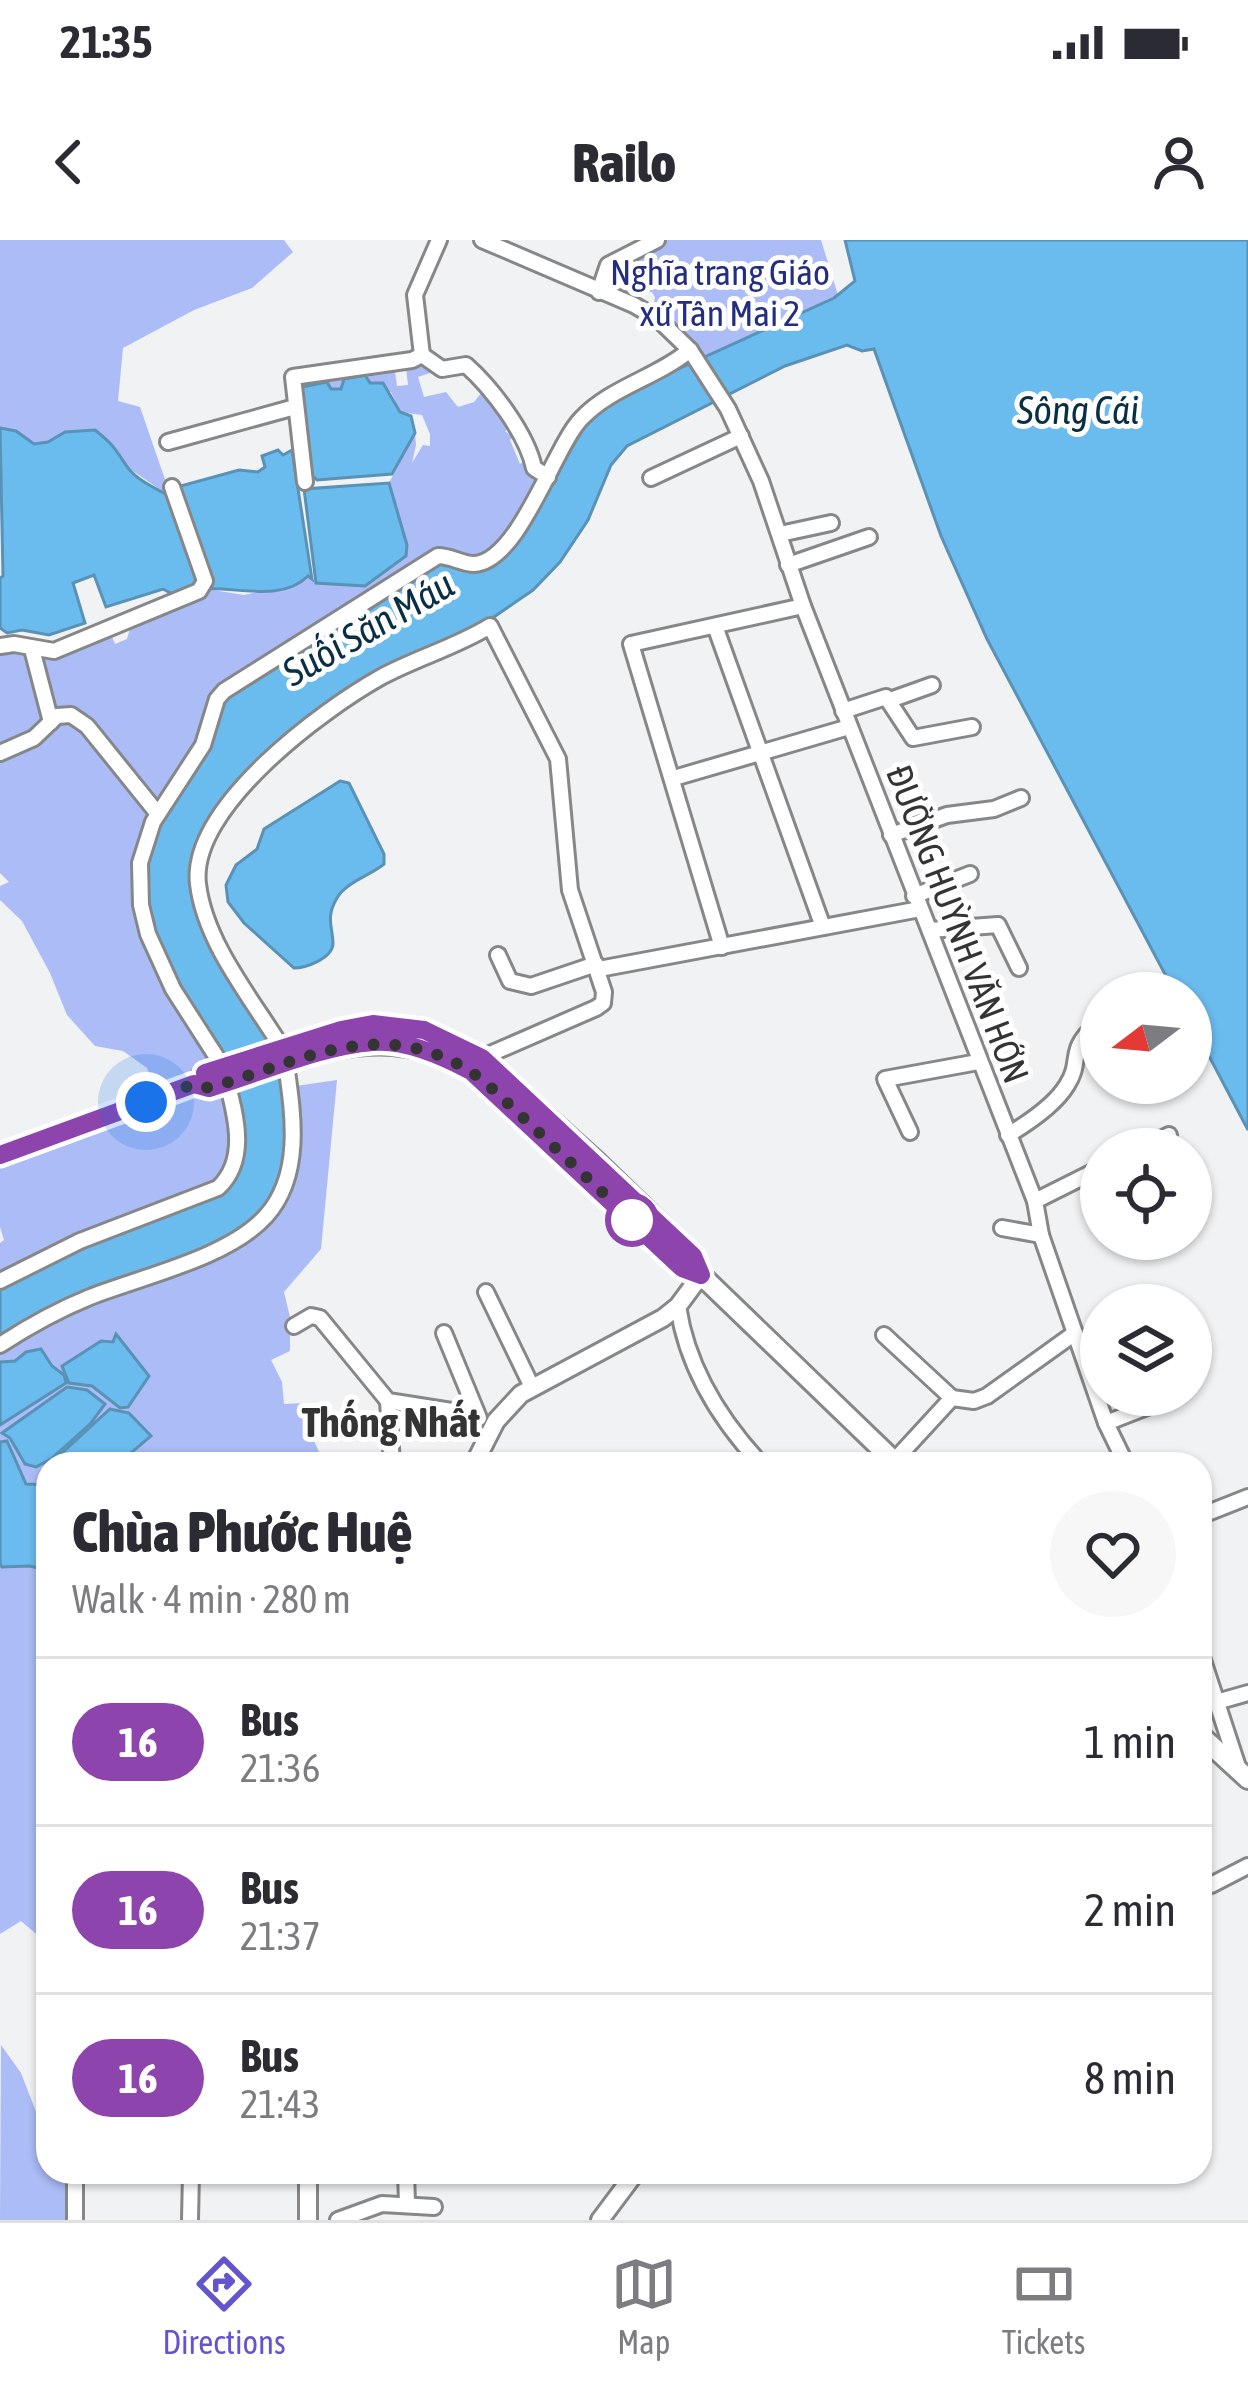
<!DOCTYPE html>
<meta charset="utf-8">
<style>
body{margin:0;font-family:"Asap Condensed",sans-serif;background:#f7f7f7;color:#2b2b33;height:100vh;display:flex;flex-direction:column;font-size:45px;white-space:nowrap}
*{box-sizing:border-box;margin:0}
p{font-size:39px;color:#7c7c81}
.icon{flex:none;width:66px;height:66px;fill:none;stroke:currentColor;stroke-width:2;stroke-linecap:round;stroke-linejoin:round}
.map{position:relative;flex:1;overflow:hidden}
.side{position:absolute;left:36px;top:1212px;width:1176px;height:732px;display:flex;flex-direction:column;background:#fff;border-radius:36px;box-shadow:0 3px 9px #0004}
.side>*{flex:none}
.badge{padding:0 24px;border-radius:39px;font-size:42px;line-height:78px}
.needle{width:78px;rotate:254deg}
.controls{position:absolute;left:1080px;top:732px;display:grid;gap:24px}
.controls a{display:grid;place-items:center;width:132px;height:132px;border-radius:50%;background:#fff;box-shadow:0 3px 9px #0004;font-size:60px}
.you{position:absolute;width:60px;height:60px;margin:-30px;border:9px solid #fff;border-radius:50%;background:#1a73e8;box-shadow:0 0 0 18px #1a73e833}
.map>.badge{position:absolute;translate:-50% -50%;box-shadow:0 0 0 6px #fff}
.round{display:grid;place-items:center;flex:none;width:126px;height:126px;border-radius:63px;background:#f7f7f7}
.head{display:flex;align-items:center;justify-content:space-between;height:204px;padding:0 36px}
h1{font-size:57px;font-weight:800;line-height:90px}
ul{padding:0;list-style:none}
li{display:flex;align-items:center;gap:36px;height:168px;padding:0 36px;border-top:3px solid #e1e1e2}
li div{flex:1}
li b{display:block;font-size:45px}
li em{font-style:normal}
li .badge{min-width:132px;font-weight:700;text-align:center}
.status{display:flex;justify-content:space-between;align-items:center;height:84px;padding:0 60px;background:#fff;direction:ltr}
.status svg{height:33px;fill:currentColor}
header{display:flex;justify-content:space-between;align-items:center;height:156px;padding:0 36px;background:#fff;font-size:54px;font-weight:800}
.tabs{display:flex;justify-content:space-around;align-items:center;height:168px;border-top:3px solid #e1e1e2;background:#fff;font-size:33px;color:#7c7c81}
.tabs a{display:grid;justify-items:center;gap:6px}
.tabs .selected{color:#6454cd}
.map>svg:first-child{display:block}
</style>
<div class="status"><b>21:35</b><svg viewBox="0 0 49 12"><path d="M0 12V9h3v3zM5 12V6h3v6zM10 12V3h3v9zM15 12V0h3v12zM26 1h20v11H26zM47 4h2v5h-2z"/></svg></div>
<header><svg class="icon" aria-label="back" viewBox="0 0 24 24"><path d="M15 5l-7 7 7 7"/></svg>Railo<svg class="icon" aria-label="person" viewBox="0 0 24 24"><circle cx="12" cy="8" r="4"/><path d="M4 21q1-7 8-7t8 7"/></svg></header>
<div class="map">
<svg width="1248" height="1980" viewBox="0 0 1248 1980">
<rect width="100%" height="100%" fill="#f1f2f4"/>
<g fill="#abbcf6">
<path d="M0,0H284L293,12L252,48L194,70L123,108L118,161L140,167L171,257L127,227L65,192L48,202L34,204L16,191L0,188Z"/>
<path d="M664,0H821L838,55L704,117L680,87L653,66L655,57L652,52H619L606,46L610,27Z"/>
<path d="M423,120L436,131L418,137L424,157L446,152L458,167L474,162L482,152L511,187L505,191L513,197L510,200L520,224L528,217L544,239L534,258L529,256L522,265L526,267C515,282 496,316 477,319C465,320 448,314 436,312L220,448L203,493L152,575L216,821L158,854L147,828L123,811L95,806L67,775L50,733L22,681L0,660V646L9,642L0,633V517L52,489L39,416H54L111,394L115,404L127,399L131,385L206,349L244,355L301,343L308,335L317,343L365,346L406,316L407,305L389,243L415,193L416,205L412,223L423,205L430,206V194L422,175L400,172L391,152L331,149L326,142L302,147L303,156L298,155L296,143L395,131L397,146L408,145L406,128Z"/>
<path d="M4,409L28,413L46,481L31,495L0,507V410Z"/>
<path d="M337,840L321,1009L284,1052L290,1077V1111L271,1120L282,1142L284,1164L305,1163L314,1201L325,1224H48V1692L41,1698L21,1681L0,1694V1110L54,1079L212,1018L296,846Z"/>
<path d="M224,850C231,885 238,914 215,944L0,1035V1003L4,1000L0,987V923L191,851Z"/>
<path d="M1,1805L21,1833L40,1882L48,1880V1932H72V1980H0Z"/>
</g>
<g fill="#6abbee" stroke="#5a92b6" stroke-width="3">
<path d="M845,0H1248V890L1191,782V753H1175L987,399L941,296L874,109L862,111L847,105L785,126L627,206L611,225L588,280L560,322L533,350L478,388L358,445L318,470L282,502L214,578L198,667L276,805L288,876L285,924L263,972L222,1002L138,1033L0,1099V1046L64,1013L229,945L239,930L242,912L230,836L220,809L187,765L153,694L146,664L145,624L162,576L227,454L439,321L491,322L573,193L617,157L834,58L855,41Z"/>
<path d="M365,135L370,143H383L400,172L411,176L415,193L392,234L317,240L310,234L302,147L327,142L331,149H341L344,139Z"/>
<path d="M0,188L16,191L34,204L48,202L65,192L95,190C115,206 115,209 128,228C138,241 157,249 171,257L200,341L176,356L163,349L106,367L94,335L73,343L85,383L49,395L22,390L7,393L0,388V338L3,336Z"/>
<path d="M278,210L283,215L292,210L312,339L308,336C282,362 238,347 206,349L177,247L239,230L258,232L265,227L262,216Z"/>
<path d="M389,243L407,305L406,316L365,346L316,343L304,249Z"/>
<path d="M340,541L349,543L384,614V624C371,635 346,642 337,658C325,678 333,687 333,704C332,719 305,728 294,728L244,683L228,662L226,645L236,625L257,609L264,589Z"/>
<path d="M116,1094L149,1136L128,1167L120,1168L92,1146L69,1143L62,1126L101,1101L113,1102Z"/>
<path d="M41,1109L52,1126L64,1135L66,1143L0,1185V1122L15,1121L26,1112Z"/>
<path d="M67,1147L87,1150L105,1164L91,1183L51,1219L36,1227L25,1224L10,1198L2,1193Z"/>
<path d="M110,1169L129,1173L151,1196L118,1224H50Z"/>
<path d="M7,1201L26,1244L48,1245V1330L29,1326L2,1327L0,1324V1202Z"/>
</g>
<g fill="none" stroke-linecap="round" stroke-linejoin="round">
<defs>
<g id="minor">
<path d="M482,0L634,65L658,79L690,110L728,169L761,241L803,366L1035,961L1041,995L1106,1183L1126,1224"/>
<path d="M599,52L608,25L657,0"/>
<path d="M422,115L442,129L466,125C492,148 527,194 534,228L548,237"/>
<path d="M168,202L295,167"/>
<path d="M651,238L741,196"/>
<path d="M305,242L293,137L412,120L422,115L415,55L439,0"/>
<path d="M780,294L831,283"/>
<path d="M788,325L869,297"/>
<path d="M715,386L823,687"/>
<path d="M0,406L14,404L54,411L199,351L205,341L172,247"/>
<path d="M32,409L51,482"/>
<path d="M890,460L932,445"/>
<path d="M843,471L886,457L913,498L972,487"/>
<path d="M0,513L34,498L57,476L71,475L87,486L158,574"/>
<path d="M674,538L849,487"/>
<path d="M891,595L947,575L994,569L1021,558"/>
<path d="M914,656L970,634"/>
<path d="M930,690L998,685L1019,728"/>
<path d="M722,707L631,404L803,366"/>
<path d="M498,715L510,741L531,746L596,724"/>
<path d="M599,729L920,669"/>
<path d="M282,808C252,759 205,703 198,644C189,568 322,470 381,437C416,418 456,407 490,386L558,519L570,650L604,752L603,763L596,768L481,818"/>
<path d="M223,827L173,749L148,694L141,665L140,623L153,582L203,505L217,459L224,451L438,316C451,316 462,324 474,324C519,322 554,207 581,179C611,147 656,138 690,110"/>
<path d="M910,892L885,839L978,822"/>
<path d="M1008,895C1028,883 1055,865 1067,845C1083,820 1066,811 1096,785"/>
<path d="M1140,909L1169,895"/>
<path d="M1035,961L1101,928"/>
<path d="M1002,988L1041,995"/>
<path d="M0,1041L80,1001L218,948C248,920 236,877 227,842"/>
<path d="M486,1052L532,1147"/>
<path d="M678,1066C687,1127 720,1180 761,1224"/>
<path d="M294,1086L311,1076L320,1078L388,1161L477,1175"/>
<path d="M444,1093L479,1178"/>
<path d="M884,1095L952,1158"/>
<path d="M0,1105C29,1086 58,1070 90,1057C143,1036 228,1018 266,976C303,935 293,873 286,824"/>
<path d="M1081,1108L1101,1101"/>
<path d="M388,1161L392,1224"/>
<path d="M1106,1183L1178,1155"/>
<path d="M894,1221L952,1158L974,1161L987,1156L1075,1093"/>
<path d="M1200,1276L1248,1257"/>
<path d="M1200,1411L1239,1530"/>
<path d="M1220,1461L1248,1453"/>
<path d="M1211,1645L1248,1626"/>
<path d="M406,1932L407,1964"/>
<path d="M75,1980V1932"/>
<path d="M190,1980L191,1932"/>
<path d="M338,1980L382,1964L434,1967"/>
</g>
<g id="tertiary">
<path d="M474,1224L496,1181L521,1154L663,1078L678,1066L701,1035"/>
<path d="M308,1932V1980"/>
<path d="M600,1980L636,1932"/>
</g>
<g id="secondary">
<path d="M194,844L209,848C307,818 391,771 484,841L682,1028L701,1035"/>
<path d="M0,915L194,844L205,833L341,790L373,784L424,790L481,818L598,923L693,1015L701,1035L897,1224"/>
<path d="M1200,1495L1248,1539"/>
</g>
</defs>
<use href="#minor" stroke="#868789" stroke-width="20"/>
<use href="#tertiary" stroke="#868789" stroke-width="22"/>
<use href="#secondary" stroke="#868789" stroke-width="24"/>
<use href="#minor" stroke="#fff" stroke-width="14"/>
<use href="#tertiary" stroke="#fff" stroke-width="16"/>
<use href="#secondary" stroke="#fff" stroke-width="18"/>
</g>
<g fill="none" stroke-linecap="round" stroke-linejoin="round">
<defs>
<path id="line" d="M0,915L194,844L209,848C260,833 320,806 373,802C405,799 443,816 471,831L682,1028L701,1035L693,1016L482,818L424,790L373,784L341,790L205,833"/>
</defs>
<use href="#line" stroke="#fff" stroke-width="27"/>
<use href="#line" stroke="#8e44ad" stroke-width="18"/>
<path stroke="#343435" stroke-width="12" stroke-dasharray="0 21.6" d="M146,862L194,844L209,848C308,819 389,770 484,841L632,980"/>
</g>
<circle fill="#fff" stroke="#8e44ad" stroke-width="6" cx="632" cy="980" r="24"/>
<g text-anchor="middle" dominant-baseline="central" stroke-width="10" stroke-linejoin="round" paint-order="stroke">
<g font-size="36" fill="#242d80" stroke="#fff">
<text x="720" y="32">Nghĩa trang Giáo<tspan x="720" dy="41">xứ Tân Mai 2</tspan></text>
</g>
<g font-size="36" fill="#343435" stroke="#fff">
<text transform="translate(958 684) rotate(69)">ĐƯỜNG HUỲNH VĂN HỚN</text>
</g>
<g font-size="39" font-style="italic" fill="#0a2f44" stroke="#fff">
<text x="1078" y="170">Sông Cái</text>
<text transform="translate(368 388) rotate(-30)">Suối Săn Máu</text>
</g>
<g font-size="42" font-weight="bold" fill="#343435" stroke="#fff">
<text x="391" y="1182">Thống Nhất</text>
</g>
</g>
</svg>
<div class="controls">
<a><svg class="needle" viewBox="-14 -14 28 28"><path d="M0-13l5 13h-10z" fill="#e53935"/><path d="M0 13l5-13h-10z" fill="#7c7c81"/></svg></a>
<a><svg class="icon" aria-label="locate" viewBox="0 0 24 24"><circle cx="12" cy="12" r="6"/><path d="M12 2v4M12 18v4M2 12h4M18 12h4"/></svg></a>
<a><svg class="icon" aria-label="layers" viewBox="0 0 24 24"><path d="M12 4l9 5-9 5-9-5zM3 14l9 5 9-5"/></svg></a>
</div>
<div class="you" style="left:146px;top:862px"></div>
<section class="side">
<div class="head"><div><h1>Chùa Phước Huệ</h1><p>Walk · 4 min · 280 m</p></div><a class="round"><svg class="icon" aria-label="heart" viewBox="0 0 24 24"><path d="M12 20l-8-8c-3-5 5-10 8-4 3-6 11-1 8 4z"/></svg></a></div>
<ul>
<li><span class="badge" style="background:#8e44ad;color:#fff">16</span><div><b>Bus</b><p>21:36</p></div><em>1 min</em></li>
<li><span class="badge" style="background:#8e44ad;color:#fff">16</span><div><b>Bus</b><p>21:37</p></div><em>2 min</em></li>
<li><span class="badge" style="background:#8e44ad;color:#fff">16</span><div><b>Bus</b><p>21:43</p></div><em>8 min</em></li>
</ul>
</section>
</div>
<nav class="tabs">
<a class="selected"><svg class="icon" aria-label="directions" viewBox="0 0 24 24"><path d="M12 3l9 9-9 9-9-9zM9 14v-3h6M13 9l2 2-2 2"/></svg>Directions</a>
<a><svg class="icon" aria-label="map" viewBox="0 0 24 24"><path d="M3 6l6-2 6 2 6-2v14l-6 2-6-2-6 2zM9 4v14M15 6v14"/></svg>Map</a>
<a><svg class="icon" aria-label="tickets" viewBox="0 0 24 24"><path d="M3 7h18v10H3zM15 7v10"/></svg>Tickets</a>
</nav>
